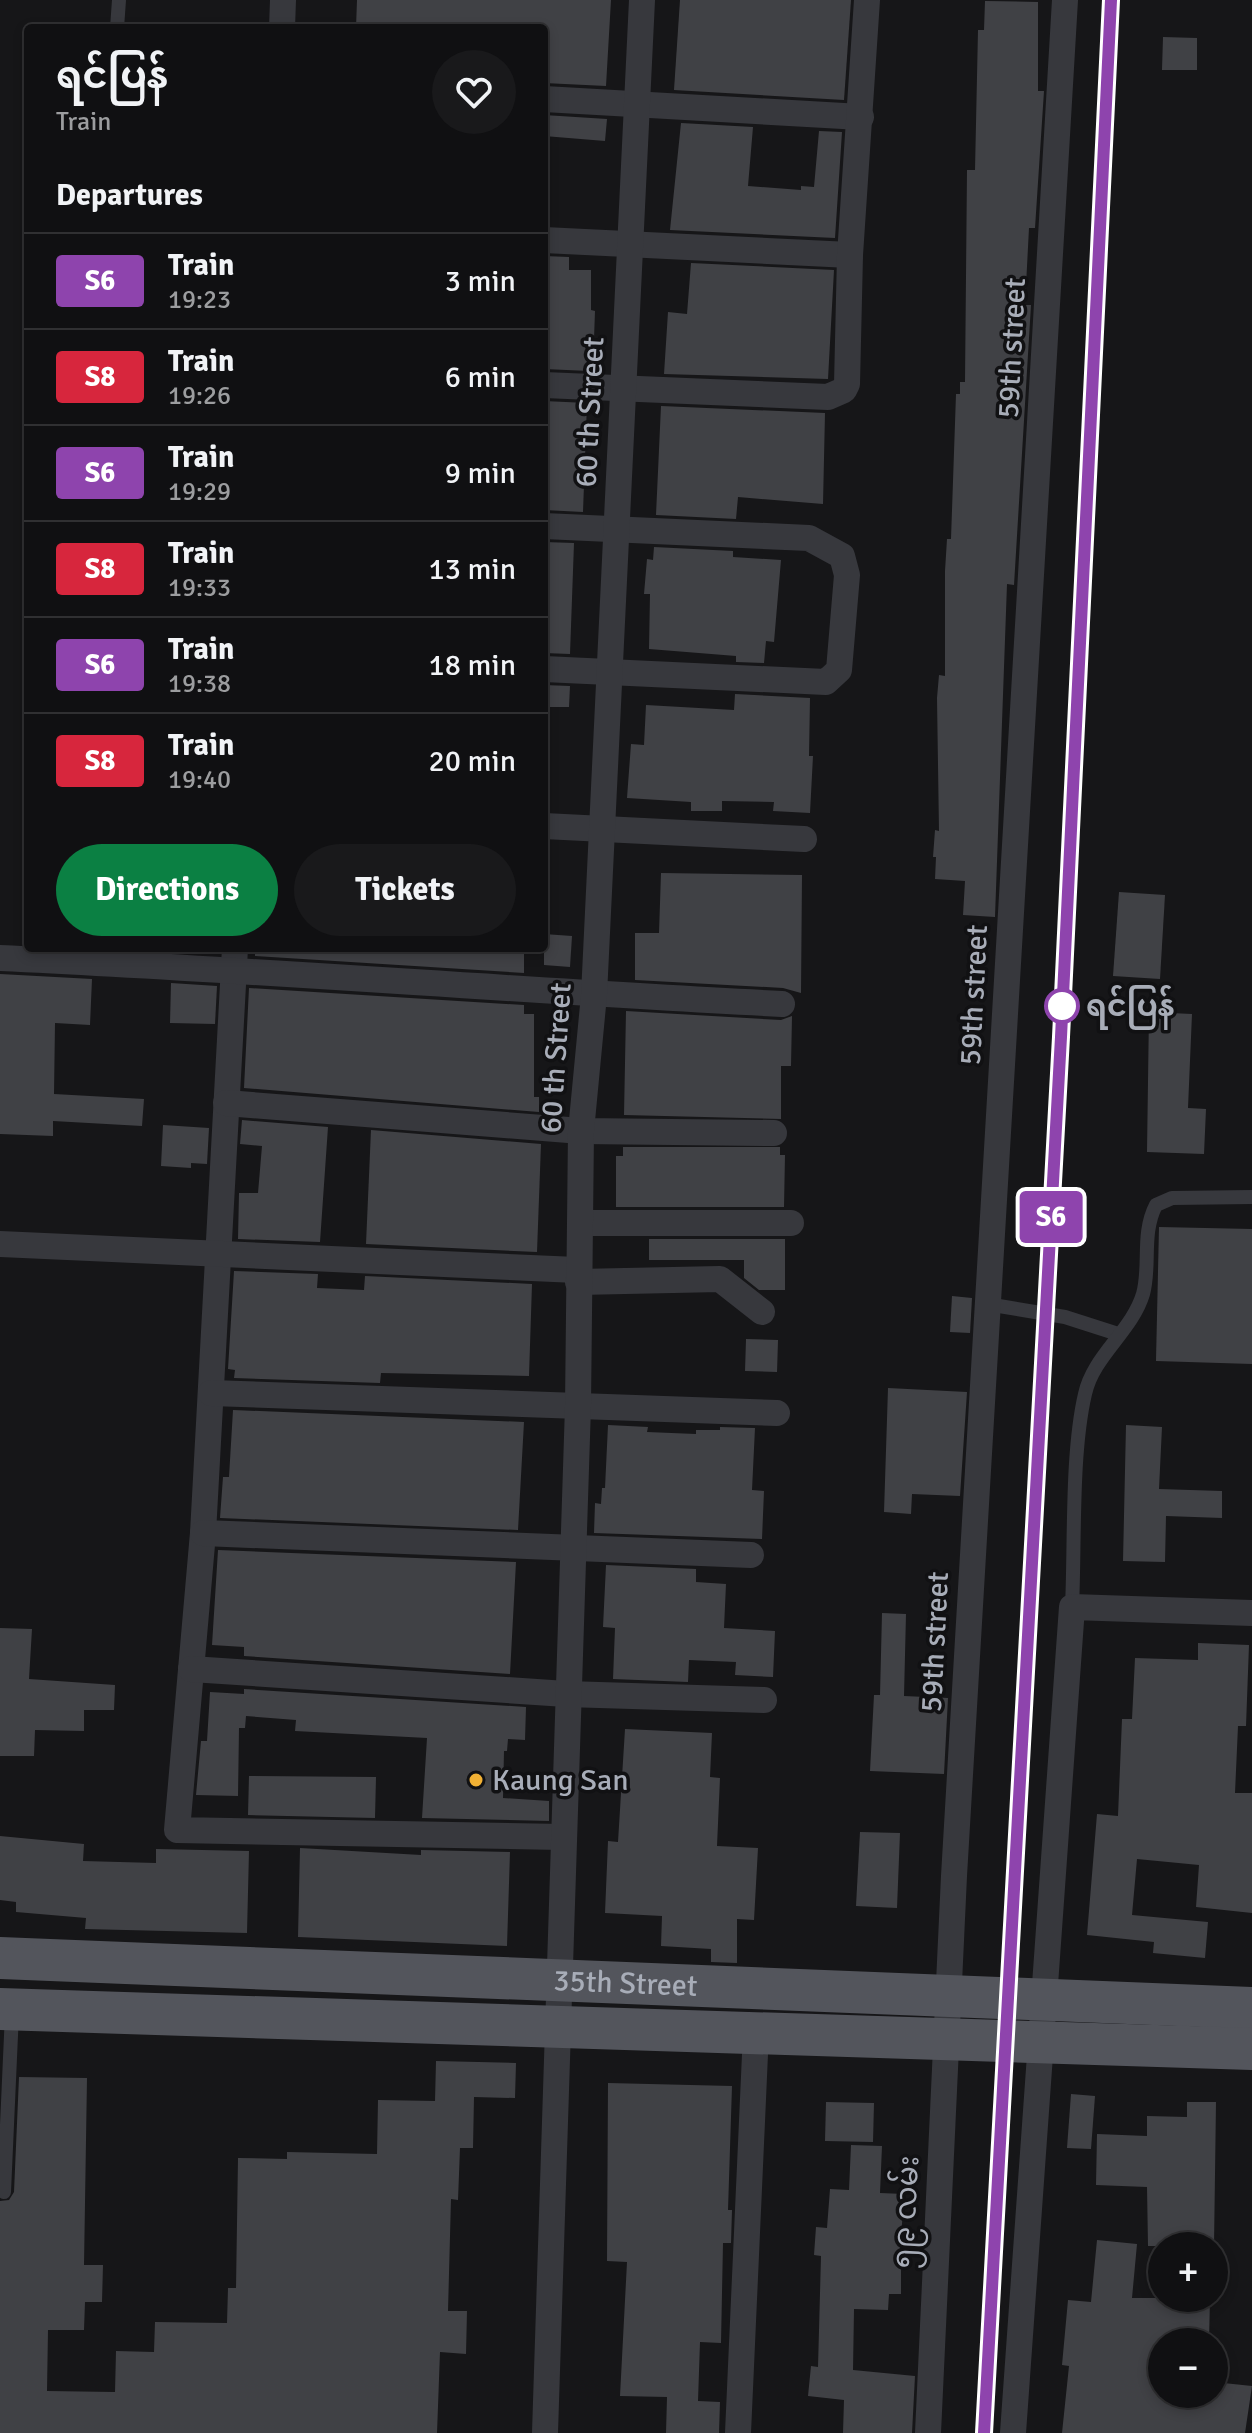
<!DOCTYPE html>
<meta charset="utf-8">
<style>
body{margin:0;font-family:Signika,"Noto Sans Myanmar",sans-serif;background:#19191b;color:#f1f3f6;height:100vh;display:flex;flex-direction:column;font-size:30px;white-space:nowrap}
*{box-sizing:border-box;margin:0}
p{font-size:26px;color:#9c9d9f}
.icon{flex:none;width:44px;height:44px;fill:none;stroke:currentColor;stroke-width:2;stroke-linecap:round;stroke-linejoin:round}
.map{position:relative;flex:1;overflow:hidden}
.side{position:absolute;left:24px;top:24px;width:524px;height:928px;display:flex;flex-direction:column;background:#101012;border-radius:8px;box-shadow:0 4px 12px #0003,0 0 0 2px #303032}
.side>*{flex:none}
.badge{padding:0 16px;border-radius:6px;font-size:28px;line-height:52px}
.buttons{position:absolute;left:1148px;top:2232px;display:grid;gap:16px}
.buttons a{display:grid;place-items:center;width:80px;height:80px;border-radius:50%;background:#101012;box-shadow:0 4px 12px #0003,0 0 0 2px #303032;font-size:40px}
.map>.badge{position:absolute;translate:-50% -50%;box-shadow:0 0 0 4px #fff}
h2{padding:0 32px;font-size:30px;line-height:72px}
.round{display:grid;place-items:center;flex:none;width:84px;height:84px;border-radius:42px;background:#19191b}
.overview{display:flex;align-items:center;justify-content:space-between;height:136px;padding:0 32px}
h1{font-size:38px;font-weight:700;line-height:60px}
.primary-button{display:flex;gap:16px;margin-top:auto;padding:16px 32px}
.primary-button a{flex:1;height:92px;border-radius:48px;background:#0b8043;color:#fff;font-size:32px;font-weight:700;line-height:92px;text-align:center}
.primary-button a+a{background:#19191b;color:#f1f3f6}
ul{padding:0;list-style:none}
li{display:flex;align-items:center;gap:24px;height:96px;padding:0 32px;border-top:2px solid #303032}
li div{flex:1}
li b{display:block;font-size:30px}
li em{font-style:normal}
li .badge{min-width:88px;font-weight:700;text-align:center}
.map>svg:first-child{display:block}
</style>
<div class="map">
<svg width="1252" height="2433" viewBox="0 0 1252 2433">
<rect width="100%" height="100%" fill="#161618"/>
<g fill="#404145">
<path d="M357,0H611L606,86L544,83V24L494,22V28H356Z"/>
<path d="M680,0H851L844,100L674,90Z"/>
<path d="M985,1L1038,2V91H1044L1035,228H1029L1025,305H1031L1014,585L1007,584L995,917L963,915L965,881L935,879L936,857H933L935,830L939,831L937,698L939,675L945,676V571L947,539H951L956,394H960V382H965L967,170H975L978,30H984Z"/>
<path d="M1163,37L1197,38V70H1162Z"/>
<path d="M544,115L607,119L605,141L544,136Z"/>
<path d="M681,123L753,127L748,186L801,190V186L814,187L819,131L842,132L835,238L670,230Z"/>
<path d="M544,256L569,257V270H591V310L595,311L593,367L589,371L544,369Z"/>
<path d="M691,263L834,270L828,379L664,374L668,312L687,314Z"/>
<path d="M544,401L587,403L583,512L544,510Z"/>
<path d="M661,406L825,413L823,504L738,497L736,519L656,515Z"/>
<path d="M544,542L574,543L570,654L544,653Z"/>
<path d="M654,547L733,551V557L781,560L774,642L766,641L764,663L736,662V656L649,649L650,594H644L647,559L653,560Z"/>
<path d="M544,685L570,686L569,707H544Z"/>
<path d="M735,694L810,698L809,756H813L810,813L773,811L774,802L722,801V811H691V802L627,798L631,744L644,745L646,705L734,710Z"/>
<path d="M661,873L802,875L801,993L783,988L635,980V933H659Z"/>
<path d="M1119,892L1165,895L1160,979L1113,976Z"/>
<path d="M544,934L572,936L570,967L544,965Z"/>
<path d="M255,948H524V973L255,956Z"/>
<path d="M0,974L92,979L90,1025L55,1023L54,1094L144,1099L142,1126L53,1121V1136L0,1134Z"/>
<path d="M171,983L217,986L215,1024L170,1023Z"/>
<path d="M249,988L524,1005V1014H534V1097H539V1112L244,1088Z"/>
<path d="M626,1011L781,1020L792,1016L791,1066H781V1119L624,1115Z"/>
<path d="M1149,1012L1192,1014L1188,1108L1206,1109L1204,1154L1147,1152Z"/>
<path d="M242,1120L328,1127L320,1242L238,1239L239,1193H258L262,1146L240,1144Z"/>
<path d="M163,1125L209,1128L207,1164L191,1163V1168L161,1166Z"/>
<path d="M371,1130L541,1144L537,1252L366,1244Z"/>
<path d="M623,1147H780V1155H785L784,1207H616V1156H623Z"/>
<path d="M1159,1227L1252,1229V1364L1156,1361Z"/>
<path d="M649,1239H785V1290H759L744,1278V1260H649Z"/>
<path d="M234,1271L318,1274L317,1288L364,1290L365,1276L532,1284L529,1376L381,1373L380,1383L234,1378L235,1370L228,1369Z"/>
<path d="M952,1296L972,1298L970,1333L950,1332Z"/>
<path d="M746,1339L778,1340L777,1372L745,1371Z"/>
<path d="M888,1388L967,1392L960,1496L912,1494L911,1514L884,1512Z"/>
<path d="M233,1410L524,1422L518,1530L220,1518L223,1477H229Z"/>
<path d="M608,1425L648,1427L647,1432L696,1434V1430H720V1427L755,1428L752,1490L764,1491L762,1539L594,1533L595,1503L601,1504L602,1488H605Z"/>
<path d="M1126,1425L1162,1427L1159,1489L1222,1491V1518L1166,1516L1165,1562L1123,1561Z"/>
<path d="M218,1550L516,1562L510,1674L244,1656V1647L212,1645Z"/>
<path d="M606,1565L696,1569V1582L726,1584L724,1628L775,1631L773,1677L735,1675L736,1662L689,1660L688,1682L613,1679L615,1628L603,1627Z"/>
<path d="M882,1613L906,1614L904,1696L948,1698L944,1774L870,1771L874,1695H880Z"/>
<path d="M0,1628L32,1629L29,1679L115,1685L114,1710H84V1731L35,1730L34,1756H0Z"/>
<path d="M1198,1643L1249,1645L1246,1726H1238L1235,1793H1252V1913L1196,1907L1199,1865L1137,1859L1132,1915L1208,1922L1205,1958L1153,1953L1154,1942L1087,1935L1097,1814L1118,1816L1122,1719H1132L1135,1658L1198,1660Z"/>
<path d="M244,1689L526,1707L525,1740L508,1739L507,1751H504L503,1798L549,1801V1821L422,1818L427,1738L295,1731L296,1720L246,1716L245,1728H239L238,1796L196,1795L201,1741H207L210,1692L244,1694Z"/>
<path d="M625,1729L712,1733L710,1777L720,1778L717,1846L758,1848L754,1920L737,1919V1963L711,1962V1949L661,1946L662,1916L605,1913L608,1841L618,1842Z"/>
<path d="M249,1776L376,1777L375,1818L248,1815Z"/>
<path d="M860,1832L900,1833L897,1908L856,1906Z"/>
<path d="M0,1836L84,1844L83,1861L156,1863V1849L249,1851L247,1933L85,1929L86,1918L16,1912V1902L0,1900Z"/>
<path d="M300,1848L421,1855V1850L510,1852L507,1946L298,1937Z"/>
<path d="M436,2061L516,2063L515,2098L474,2097L473,2148H460L458,2200L451,2199L448,2311H467L466,2354L440,2352L437,2433H0V2201L9,2200L14,2192L19,2077L87,2078L84,2265H103L102,2302H85L84,2330H48L47,2391L115,2392L116,2351L154,2352L155,2322L227,2323L228,2288H236L238,2158L287,2159V2152L377,2154L378,2100L435,2101Z"/>
<path d="M608,2083L732,2086L728,2210H732L731,2243H723L721,2343L700,2342L698,2401L720,2402L719,2433H666L667,2397L620,2396L627,2262L607,2261Z"/>
<path d="M1071,2094L1095,2096L1091,2149L1067,2148Z"/>
<path d="M826,2102L874,2103L873,2142L825,2141Z"/>
<path d="M1187,2102H1216L1214,2246H1148L1147,2187L1096,2185L1097,2134L1147,2136V2116L1187,2117Z"/>
<path d="M851,2145L882,2146L880,2193L904,2194L899,2268H901V2294H889L888,2310L854,2309L853,2370L915,2376L912,2433H843L844,2400L808,2396L811,2366L818,2367L821,2256L814,2255L816,2227L827,2228L830,2189L849,2190Z"/>
<path d="M1097,2240L1137,2244L1132,2298H1210L1209,2342H1162V2394H1214V2382L1252,2386L1245,2433H1062L1069,2366L1062,2365L1068,2300L1091,2302Z"/>
</g>
<g fill="none" stroke-linecap="round" stroke-linejoin="round">
<g stroke="#37383d" stroke-width="14">
<path d="M117,28L119,0"/>
<path d="M987,1304L1065,1317L1118,1334"/>
<path d="M1072,1607C1075,1544 1071,1454 1085,1394C1093,1356 1132,1331 1143,1294C1151,1265 1141,1234 1156,1205L1172,1198L1252,1197"/>
<path d="M4,2192L12,2013"/>
</g>
<g stroke="#37383d" stroke-width="26">
<path d="M282,28L283,0"/>
<path d="M544,99L861,117"/>
<path d="M544,240L850,255"/>
<path d="M544,385L828,397L844,390L847,384L850,255L867,0"/>
<path d="M544,526L809,538L842,556L847,575L839,670L826,682L544,669"/>
<path d="M544,826L804,839"/>
<path d="M235,948L203,1533L177,1830L562,1837"/>
<path d="M0,958C261,970 521,991 782,1004"/>
<path d="M226,1103L581,1131L774,1133"/>
<path d="M580,1223H791"/>
<path d="M0,1244L577,1270"/>
<path d="M578,1282L720,1279L762,1312"/>
<path d="M211,1393L777,1413"/>
<path d="M203,1533L751,1555"/>
<path d="M191,1669L566,1694L764,1700"/>
<path d="M545,2433L578,1406L581,1131L594,995L642,0"/>
<path d="M738,2433L756,2032"/>
<path d="M928,2433L954,1876L1065,0"/>
<path d="M1013,2433L1072,1607L1252,1613"/>
</g>
<g stroke="#53555c" stroke-width="42">
<path id="s1" d="M0,1958L1252,2008"/>
<path d="M0,2009L1252,2049"/>
</g>
<path stroke="#4a4c52" stroke-width="6" stroke-dasharray="10 8" stroke-linecap="butt" d="M984,2433L1062,1006L1111,0"/>
</g>
<g fill="none" stroke-linecap="round" stroke-linejoin="round">
<defs>
<path id="line" d="M984,2433L1061,1037L1111,0"/>
</defs>
<use href="#line" stroke="#fff" stroke-width="18"/>
<use href="#line" stroke="#8e44ad" stroke-width="12"/>
</g>
<circle fill="#fff" stroke="#8e44ad" stroke-width="4" cx="1062" cy="1006" r="16"/>
<circle fill="#f2b134" stroke="#111113" stroke-width="3" cx="476" cy="1780" r="8"/>
<g text-anchor="middle" dominant-baseline="central" stroke-width="7" stroke-linejoin="round" paint-order="stroke">
<g font-size="30" fill="#a8adb8" stroke="#111113">
<text transform="translate(1012 348) rotate(-87)">59th street</text>
<text transform="translate(590 412) rotate(-87)">60 th Street</text>
<text transform="translate(974 995) rotate(-87)">59th street</text>
<text transform="translate(556 1058) rotate(-86)">60 th Street</text>
<text transform="translate(935 1642) rotate(-87)">59th street</text>
<text stroke="none"><textPath href="#s1" startOffset="626">35th Street</textPath></text>
<text transform="translate(906 2212) rotate(-87)">၅၉ လမ်း</text>
</g>
<g font-size="30" font-weight="bold" fill="#a8adb8" stroke="#111113" text-anchor="start">
<text x="1086" y="1006">ရင်ပြန်</text>
</g>
<g font-size="30" fill="#a8adb8" stroke="#111113" text-anchor="start">
<text x="492" y="1780">Kaung San</text>
</g>
</g>
</svg>
<div class="buttons">
<a>+</a>
<a>−</a>
</div>
<b class="badge" style="left:1051px;top:1217px;background:#8e44ad;color:#fff">S6</b>
<section class="side">
<div class="overview"><div><h1>ရင်ပြန်</h1><p>Train</p></div><a class="round"><svg class="icon" aria-label="heart" viewBox="0 0 24 24"><path d="M12 20l-8-8c-3-5 5-10 8-4 3-6 11-1 8 4z"/></svg></a></div>
<h2>Departures</h2>
<ul>
<li><span class="badge" style="background:#8e44ad;color:#fff">S6</span><div><b>Train</b><p>19:23</p></div><em>3 min</em></li>
<li><span class="badge" style="background:#d7263d;color:#fff">S8</span><div><b>Train</b><p>19:26</p></div><em>6 min</em></li>
<li><span class="badge" style="background:#8e44ad;color:#fff">S6</span><div><b>Train</b><p>19:29</p></div><em>9 min</em></li>
<li><span class="badge" style="background:#d7263d;color:#fff">S8</span><div><b>Train</b><p>19:33</p></div><em>13 min</em></li>
<li><span class="badge" style="background:#8e44ad;color:#fff">S6</span><div><b>Train</b><p>19:38</p></div><em>18 min</em></li>
<li><span class="badge" style="background:#d7263d;color:#fff">S8</span><div><b>Train</b><p>19:40</p></div><em>20 min</em></li>
</ul>
<div class="primary-button"><a>Directions</a><a>Tickets</a></div>
</section>
</div>
